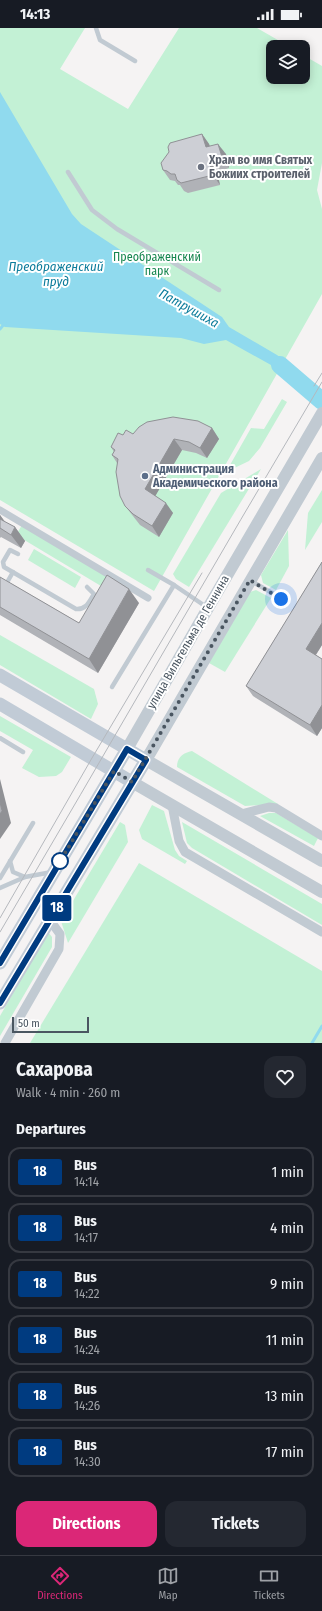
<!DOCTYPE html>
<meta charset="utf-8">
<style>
body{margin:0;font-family:"Fira Sans Condensed",sans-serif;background:#242831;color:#f1f3f6;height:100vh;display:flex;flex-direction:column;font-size:15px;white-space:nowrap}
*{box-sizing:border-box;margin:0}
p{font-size:13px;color:#9ea1a6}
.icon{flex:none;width:22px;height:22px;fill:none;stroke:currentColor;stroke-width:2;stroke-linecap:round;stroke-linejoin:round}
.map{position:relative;height:1015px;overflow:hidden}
.drawer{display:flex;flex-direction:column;background:#171b24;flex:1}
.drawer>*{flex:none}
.badge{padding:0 8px;border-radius:3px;font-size:14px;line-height:26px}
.buttons{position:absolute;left:266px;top:12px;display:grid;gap:8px}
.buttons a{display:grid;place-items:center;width:44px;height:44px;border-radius:8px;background:#171b24;box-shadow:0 2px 10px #0003;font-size:20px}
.scale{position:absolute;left:12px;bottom:10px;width:77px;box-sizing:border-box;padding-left:4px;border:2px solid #4a5661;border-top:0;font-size:11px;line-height:14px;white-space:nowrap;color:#4a5661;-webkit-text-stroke:3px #fff;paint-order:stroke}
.you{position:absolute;width:20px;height:20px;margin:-10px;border:3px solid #fff;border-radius:50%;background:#1a73e8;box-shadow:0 0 0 6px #1a73e833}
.map>.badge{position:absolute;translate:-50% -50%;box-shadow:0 0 0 2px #fff}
h2{padding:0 16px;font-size:15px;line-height:36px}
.round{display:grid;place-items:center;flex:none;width:42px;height:42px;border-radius:12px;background:#242831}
.overview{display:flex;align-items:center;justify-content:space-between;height:68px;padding:0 16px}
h1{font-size:19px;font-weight:700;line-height:30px}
.primary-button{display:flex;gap:8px;margin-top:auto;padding:8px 16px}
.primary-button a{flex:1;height:46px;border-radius:12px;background:#db2777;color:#fff;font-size:16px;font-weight:700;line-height:46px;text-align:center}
.primary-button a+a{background:#242831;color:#f1f3f6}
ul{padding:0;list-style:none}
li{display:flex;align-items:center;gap:12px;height:50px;margin:0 8px 6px;padding:0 8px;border:2px solid #363941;border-radius:12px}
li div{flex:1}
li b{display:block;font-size:15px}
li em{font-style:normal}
li .badge{min-width:44px;font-weight:700;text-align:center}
.status{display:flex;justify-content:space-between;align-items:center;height:28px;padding:0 20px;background:#171b24;direction:ltr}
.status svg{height:11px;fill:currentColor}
.menu{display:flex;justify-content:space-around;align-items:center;height:56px;border-top:1px solid #363941;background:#171b24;font-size:11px;color:#9ea1a6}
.menu a{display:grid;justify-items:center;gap:2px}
.menu .current{color:#db2777}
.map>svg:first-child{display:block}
</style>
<div class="status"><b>14:13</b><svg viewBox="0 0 49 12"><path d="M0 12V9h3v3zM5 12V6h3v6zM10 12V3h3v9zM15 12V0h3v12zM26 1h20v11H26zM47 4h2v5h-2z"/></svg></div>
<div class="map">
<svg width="322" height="1015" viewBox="0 0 322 1015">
<rect width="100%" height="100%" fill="#f5f3f3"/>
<g fill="#c3f1d5">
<path d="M0,0H85L60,41L128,81L179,0H257L290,19H273V49H303V27L322,38V135L317,162L322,181V266L154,563L0,472Z"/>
<path d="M282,371L287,374L260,420L249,433L226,444L251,400L264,401Z"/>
<path d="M261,441L189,559L176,551L173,546L221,465Z"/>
<path d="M322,462V494L305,522L308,485Z"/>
<path d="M22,497L108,548L101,558L16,507Z"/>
<path d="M288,502L289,538L276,562L263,555L261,547Z"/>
<path d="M34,521L81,549L75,560L28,532Z"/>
<path d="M256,562L271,570L225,644L209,635L250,564Z"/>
<path d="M0,607L94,661L98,676L91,691L0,637Z"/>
<path d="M0,688L71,729L62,744L56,748L39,749L22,740L33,722L0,703Z"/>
<path d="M192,723L278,776L245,778L177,739C177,729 183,725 192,723Z"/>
<path d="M152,777L164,783L175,822L179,828L187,833L185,836L142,811L139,802Z"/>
<path d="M269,785H276L318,810L314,818L260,788Z"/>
<path d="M120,794L125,797L128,814L68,915L61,893Z"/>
<path d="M182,794L322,876V897L192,820L187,815Z"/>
<path d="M139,835L322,943V1015H30Z"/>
<path d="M48,904L52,909V919L0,1008V988Z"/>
</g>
<path fill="#90daee" d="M0,64L72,186L81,196L222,289L229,299L277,327L303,346L295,358L271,337L226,312L204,316L181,310L5,299L0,296Z"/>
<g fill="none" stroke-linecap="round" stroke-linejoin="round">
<g stroke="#90daee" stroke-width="3">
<path d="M0,301L5,295"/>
<path d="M312,1015L322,998"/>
</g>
<path stroke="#90daee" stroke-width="18" d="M280,337L322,373"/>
<g stroke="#c1cad2" stroke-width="4.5">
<path d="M96,0L100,12L135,33"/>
<path d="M68,144L92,182L117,201L219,262"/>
<path d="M18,526L10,522L3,534L4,539L76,581C86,582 89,574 94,566L87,559"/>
<path d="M148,542L174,557"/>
<path d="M251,553L286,573"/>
<path d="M5,558L13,544"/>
<path d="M112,659L174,557L208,580"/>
<path d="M0,710L23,724"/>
<path d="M10,833L13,844L25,849"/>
<path d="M0,850L33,795"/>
<path d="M0,860L25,849L52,844"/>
</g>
<path stroke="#c1cad2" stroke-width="7" d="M0,482L148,570"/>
<g stroke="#c1cad2" stroke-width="9">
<path d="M172,777L179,813L185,824L322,904"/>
<path d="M241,786L269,779L276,780L322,808"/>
<path d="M5,1015L59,921L60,906L49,891"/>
</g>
<g stroke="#c1cad2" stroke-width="12">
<path d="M322,430L146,732L322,833"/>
<path d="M127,721L208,580L322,385"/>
<path d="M132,754L322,864"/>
</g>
<g stroke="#c1cbd6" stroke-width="13">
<path d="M0,647L146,732L0,975"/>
<path d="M0,676L132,754"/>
<path d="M0,935L127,721"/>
</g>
<g stroke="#b5b8bd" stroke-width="1">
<path d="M314,358L322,345"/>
<path d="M0,890L92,730L202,545"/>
<path d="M0,904C108,721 213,537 322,354"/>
</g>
</g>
<g fill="#b0b2b7">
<path d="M202,106L209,116L210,118L226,126L229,140L217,144L220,157L188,165L184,163L180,157H178L175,153L170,152L163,142Z"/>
<path d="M212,400L219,411L207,430L196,425L182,422L155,468L173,485L159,509L140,497L133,488L125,478L117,435L112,427L114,424L111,419L123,407Z"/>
<path d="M0,487L5,494L15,499L25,513L21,520L1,509L0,510Z"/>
<path d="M322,534V617L316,627L322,631V700L317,708L253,668L246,658Z"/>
<path d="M0,549L79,595L139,575L98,645L0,587Z"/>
</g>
<g fill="#909195">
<path d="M202,106L209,116L213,130L206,119Z"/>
<path d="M218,116L226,126L229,140L222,129Z"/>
<path d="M209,133L217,144L220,157L213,147Z"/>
<path d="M212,400L219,411L207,430L200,420Z"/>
<path d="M174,411L182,422L153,472L145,461Z"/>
<path d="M166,475L173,485L159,509L152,498Z"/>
<path d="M0,487L8,498L0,495Z"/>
<path d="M15,499L25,513L21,520L11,507Z"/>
<path d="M129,561L139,575L98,645L89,631Z"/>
<path d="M322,595V617L313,631L306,621Z"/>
<path d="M322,677V700L317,708L310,697Z"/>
<path d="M0,751L11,795L0,811Z"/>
</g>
<g fill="#cdcfd5" stroke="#909195">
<path d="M202,106L206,119L218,116L222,129L209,133L213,147L181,155L177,152L175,146H171L167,143L163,142L161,135L169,124L168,119L170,115Z"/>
<path d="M173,389L198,393L212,400L200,420L189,414L174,411L145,461L166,475L152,498L133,486L125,478L120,468L116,444L118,431L112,427L115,422L111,419L118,405L123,407L126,402L133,406L139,399L147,394Z"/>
<path d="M0,491L15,499L11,507L0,500Z"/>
<path d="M322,534V595L306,621L322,631V677L310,697L246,658Z"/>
<path d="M107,547L129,561L89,631L0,579V549L79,595Z"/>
<path d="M0,774L2,783L0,786Z"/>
</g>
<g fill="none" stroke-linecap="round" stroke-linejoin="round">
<defs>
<path id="line" d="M0,935L127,721L146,732L0,975"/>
</defs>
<use href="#line" stroke="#fff" stroke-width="9"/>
<use href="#line" stroke="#003b80" stroke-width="6"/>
<path stroke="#4a5661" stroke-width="4" stroke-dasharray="0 7.2" d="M60,833L59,835L114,743L132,754L250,552L281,571"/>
</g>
<circle fill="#6b7280" stroke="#fff" stroke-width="1.5" cx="201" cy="139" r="4"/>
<circle fill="#5c6f8a" stroke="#fff" stroke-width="1.5" cx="145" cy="448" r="4"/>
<circle fill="#fff" stroke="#003b80" stroke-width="2" cx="60" cy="833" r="8"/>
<g text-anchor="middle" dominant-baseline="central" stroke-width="4" stroke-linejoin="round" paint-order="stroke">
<g font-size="12" font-weight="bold" fill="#5b616d" stroke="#fff" text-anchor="start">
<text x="209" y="132">Храм во имя Святых<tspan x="209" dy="14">Божиих строителей</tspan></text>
</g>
<g font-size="12" fill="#17864f" stroke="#fff">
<text x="157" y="229">Преображенский<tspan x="157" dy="14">парк</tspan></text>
</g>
<g font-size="12" font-weight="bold" fill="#4e5e75" stroke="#fff" text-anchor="start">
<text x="153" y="441">Администрация<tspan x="153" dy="14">Академического района</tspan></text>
</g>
<g font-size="12" fill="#4a5661" stroke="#fff">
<text transform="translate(188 614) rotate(-60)">улица Вильгельма де Геннина</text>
</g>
<g font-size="13" font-style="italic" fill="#0c7c9b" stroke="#fff">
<text x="56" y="238">Преображенский<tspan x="56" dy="15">пруд</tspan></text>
<text transform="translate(189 280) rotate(29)">Патрушиха</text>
</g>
</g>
</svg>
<div class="buttons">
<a><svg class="icon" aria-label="layers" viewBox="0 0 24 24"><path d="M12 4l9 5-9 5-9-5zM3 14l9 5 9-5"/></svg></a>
</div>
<div class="scale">50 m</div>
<div class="you" style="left:281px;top:571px"></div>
<b class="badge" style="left:57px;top:880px;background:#003b80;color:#fff">18</b>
</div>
<section class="drawer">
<div class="overview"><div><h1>Сахарова</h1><p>Walk · 4 min · 260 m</p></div><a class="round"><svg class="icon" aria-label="heart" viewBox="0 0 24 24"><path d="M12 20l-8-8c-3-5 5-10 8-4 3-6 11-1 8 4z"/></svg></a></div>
<h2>Departures</h2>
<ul>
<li><span class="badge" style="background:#003b80;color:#fff">18</span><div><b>Bus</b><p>14:14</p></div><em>1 min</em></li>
<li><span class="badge" style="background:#003b80;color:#fff">18</span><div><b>Bus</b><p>14:17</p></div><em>4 min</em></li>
<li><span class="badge" style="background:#003b80;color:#fff">18</span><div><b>Bus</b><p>14:22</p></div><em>9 min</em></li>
<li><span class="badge" style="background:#003b80;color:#fff">18</span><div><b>Bus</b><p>14:24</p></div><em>11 min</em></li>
<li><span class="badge" style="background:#003b80;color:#fff">18</span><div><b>Bus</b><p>14:26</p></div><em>13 min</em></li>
<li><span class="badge" style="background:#003b80;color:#fff">18</span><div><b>Bus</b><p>14:30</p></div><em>17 min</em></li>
</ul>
<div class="primary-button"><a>Directions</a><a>Tickets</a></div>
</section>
<nav class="menu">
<a class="current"><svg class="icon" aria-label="directions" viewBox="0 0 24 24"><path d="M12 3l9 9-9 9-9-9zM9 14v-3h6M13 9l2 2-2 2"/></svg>Directions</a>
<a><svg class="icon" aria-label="map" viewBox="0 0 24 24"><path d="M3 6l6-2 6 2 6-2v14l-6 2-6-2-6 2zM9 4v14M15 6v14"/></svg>Map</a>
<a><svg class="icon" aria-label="tickets" viewBox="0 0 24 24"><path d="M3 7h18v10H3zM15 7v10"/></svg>Tickets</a>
</nav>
